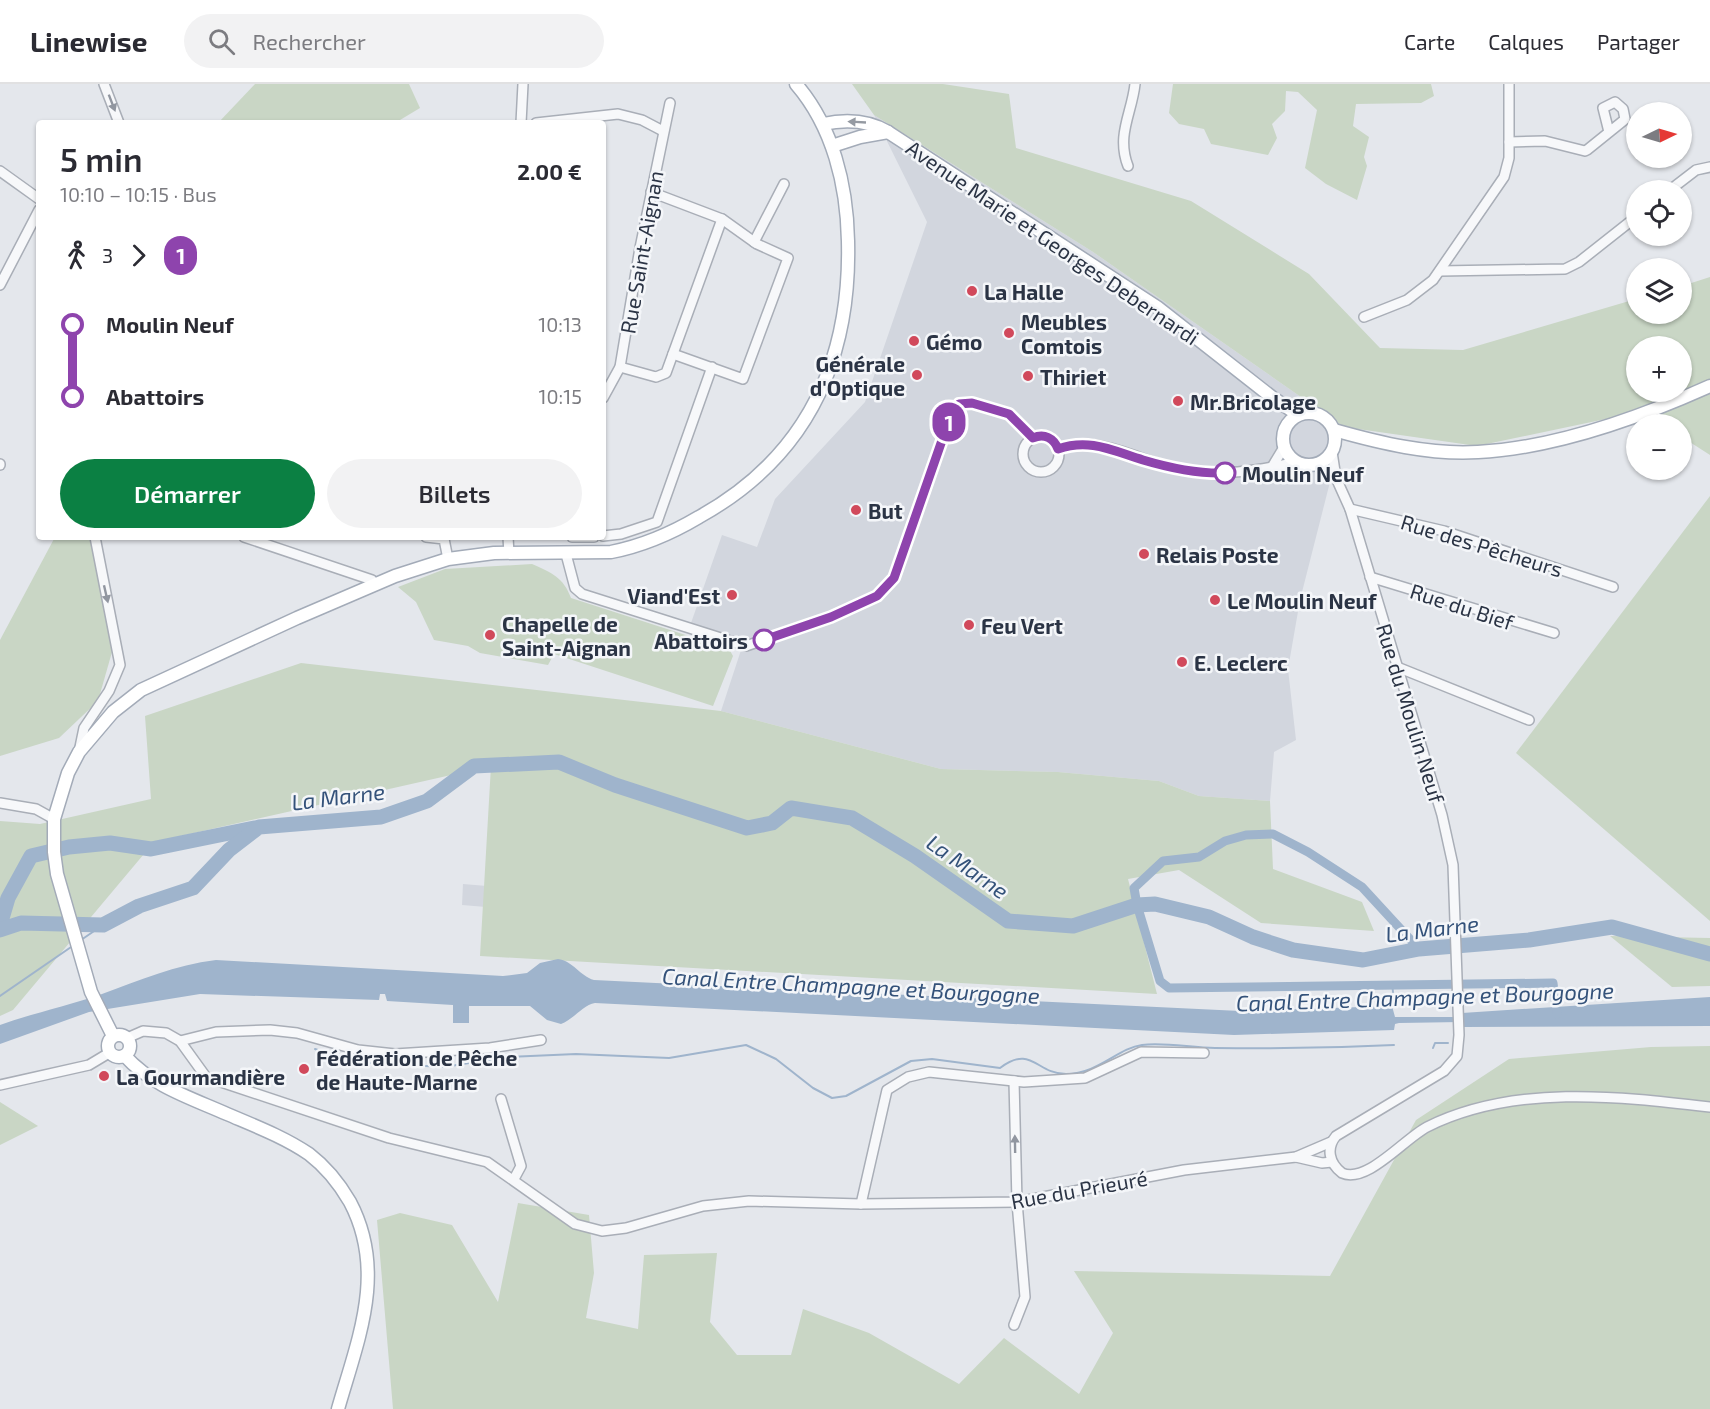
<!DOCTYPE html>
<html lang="fr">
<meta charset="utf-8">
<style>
body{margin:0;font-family:"Exo 2",sans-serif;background:#f2f2f3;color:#2b2b33;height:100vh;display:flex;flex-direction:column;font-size:22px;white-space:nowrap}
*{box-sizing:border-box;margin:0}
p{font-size:20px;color:#7c7c81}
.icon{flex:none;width:33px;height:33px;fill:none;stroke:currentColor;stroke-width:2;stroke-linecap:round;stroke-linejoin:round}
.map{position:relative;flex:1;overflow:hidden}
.side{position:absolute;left:36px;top:36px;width:570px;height:420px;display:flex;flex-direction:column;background:#fff;border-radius:6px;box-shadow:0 2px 4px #0004}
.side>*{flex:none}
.badge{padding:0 12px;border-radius:20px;font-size:21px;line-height:39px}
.needle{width:39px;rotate:85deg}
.buttons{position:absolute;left:1626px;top:18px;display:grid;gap:12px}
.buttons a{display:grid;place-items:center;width:66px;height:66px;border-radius:50%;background:#fff;box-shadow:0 2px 4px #0004;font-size:30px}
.map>.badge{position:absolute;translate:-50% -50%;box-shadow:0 0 0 3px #fff}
.legs{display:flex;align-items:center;gap:9px;height:66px;padding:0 24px;font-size:20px}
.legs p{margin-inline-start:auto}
.overview{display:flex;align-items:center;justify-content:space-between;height:102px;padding:0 24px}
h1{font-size:33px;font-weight:600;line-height:45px}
.primary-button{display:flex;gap:12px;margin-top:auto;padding:12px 24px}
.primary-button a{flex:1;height:69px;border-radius:36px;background:#0b8043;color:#fff;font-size:24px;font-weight:600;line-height:69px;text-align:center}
.primary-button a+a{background:#f2f2f3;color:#2b2b33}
ul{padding:0 24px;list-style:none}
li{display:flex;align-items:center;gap:21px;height:72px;font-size:22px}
li i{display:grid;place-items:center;width:9px;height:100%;margin:0 8px;background:currentColor}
li i::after{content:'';width:15px;height:15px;margin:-8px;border:4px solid;border-radius:50%;background:#fff}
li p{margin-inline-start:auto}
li:first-child i{background:linear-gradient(#0000 50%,currentColor 0)}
li:last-child i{background:linear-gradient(currentColor 50%,#0000 0)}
header{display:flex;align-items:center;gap:36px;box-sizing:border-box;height:84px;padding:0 30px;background:#fff;border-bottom:2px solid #e1e1e2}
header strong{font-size:28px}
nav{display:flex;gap:33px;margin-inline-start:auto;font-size:21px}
.search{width:420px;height:54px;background:#f2f2f3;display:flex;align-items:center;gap:15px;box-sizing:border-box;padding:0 21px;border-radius:33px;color:#7c7c81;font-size:22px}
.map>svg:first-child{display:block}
</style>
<header>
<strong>Linewise</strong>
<div class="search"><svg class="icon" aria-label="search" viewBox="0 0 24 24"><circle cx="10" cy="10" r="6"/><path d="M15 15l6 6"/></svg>Rechercher</div>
<nav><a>Carte</a><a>Calques</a><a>Partager</a></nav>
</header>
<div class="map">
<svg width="1710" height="1325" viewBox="0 0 1710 1325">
<rect width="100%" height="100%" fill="#e4e7ec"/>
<g fill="#d2d6de">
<path d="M874,31L1093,168L1344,343L1300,516L1288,585L1296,656L1274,668L1270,717L1199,712L1159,697L1058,688L941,685L721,627L744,557L691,539L722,451L757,463L775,415L865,318L927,138Z"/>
<path d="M463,800L487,802L486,823L462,821Z"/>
</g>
<g fill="#c9d6c5" fill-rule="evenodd">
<path d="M255,0H409L420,24L395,39H218Z"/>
<path d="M852,0H943L1009,10L1016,64L1191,117L1309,190L1380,264L1463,266L1636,215V230H1682V202L1710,193V371L1682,353V340H1660L1639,328L1477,362L1344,343L1093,168L874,31ZM1636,262H1682V308H1636Z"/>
<path d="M1173,0H1431L1434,12L1421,19L1356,20L1353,42L1369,53L1364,73L1367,82L1357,116L1326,100L1305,84L1317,26L1298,8L1286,7L1285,27L1272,40L1277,54L1268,71L1211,60L1204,45L1179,40L1169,29Z"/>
<path d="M1710,412V837L1516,669Z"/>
<path d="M55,453H90L112,568L98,617L59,654L0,672V556Z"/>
<path d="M532,480C551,488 564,494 571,514L729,565L733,572L713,622L554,570L548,581L480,569L468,562L434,556L416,518L398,503L445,485Z"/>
<path d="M301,579L721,627L941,685L1058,688L1159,697L1199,712L1270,717L1273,785L1362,818L1374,847L1261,839L1179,786L1128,795L1157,910L480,872L491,682L154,758L13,926L0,932V737L40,740L151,715L145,632Z"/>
<path d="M1610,852L1710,854V902L1672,903Z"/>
<path d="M1710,962V1325H393L377,1136L400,1129L452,1141L498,1218L518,1119L589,1131L594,1189L586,1234L638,1245L644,1171L717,1169L710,1238L737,1271H791L803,1225L869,1249L959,1300L1004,1254L1079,1310L1113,1249L1074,1187L1330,1192L1416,1036L1509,975L1651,963Z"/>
<path d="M0,1018L38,1042L0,1061Z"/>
</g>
<path fill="#9fb4cc" d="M558,875C573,877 580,892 594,896L1240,927L1392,922L1395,933H1461L1462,929L1710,913V942L1463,943L1461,938L1399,939L1395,940L1394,946L1234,951L595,919C583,921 574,935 561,940L547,936L530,922H469V939H453V921L387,917L385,910H380L379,916L200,910L89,928L0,960V941C33,929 68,922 102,910C140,896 175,881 216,876L503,892L527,889L540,879Z"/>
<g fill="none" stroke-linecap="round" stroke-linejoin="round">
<g stroke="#9fb4cc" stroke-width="2">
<path d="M81,856L103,841"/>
<path d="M1392,899L1393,908"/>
<path d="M0,912L74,861"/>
<path d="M1433,964L1435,959H1448"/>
<path d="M315,965L351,978L444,983L507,973L576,970L669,974L746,961L776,975L813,1004L832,1014L846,1012L911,977L932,975L1000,984C1032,960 1036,990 1066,990C1098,990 1118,964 1142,961C1165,958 1192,964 1215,964C1275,965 1334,964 1394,961"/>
</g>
<path stroke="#9fb4cc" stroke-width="9" d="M1419,865L1362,803L1308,768L1273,750L1246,751L1225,757L1199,773L1163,777L1134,804L1137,821L1160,897L1169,904L1553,899L1557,930"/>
<g stroke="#9fb4cc" stroke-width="15">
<path d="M0,841L8,814L31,772L69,763L110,759L151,765L254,744"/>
<path d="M0,846L21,839L103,841L139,822L193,804L229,766L259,743L381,733L427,717L474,682L559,678L615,701L747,744L772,739L791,724L852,734L915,772L1008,837L1073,842L1137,821L1155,820L1209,833L1253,853L1293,866L1363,876L1419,865L1529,856L1612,843L1710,870"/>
</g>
<defs>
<g id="minor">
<path d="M104,0L119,39"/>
<path d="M521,39L523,0"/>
<path d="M536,39L618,30L642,36L663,47"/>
<path d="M1509,58L1545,57L1585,67L1587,66L1623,37L1625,35L1623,25L1615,18L1603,24L1609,48"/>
<path d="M1128,82C1116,51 1132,29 1135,0"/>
<path d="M0,87L39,115"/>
<path d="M1670,106L1696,86L1710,83"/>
<path d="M651,108L722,135L757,160L788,174L743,295L673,270"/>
<path d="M754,158L784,100"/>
<path d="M1440,187L1565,185L1579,178L1636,133"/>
<path d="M0,201L39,126"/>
<path d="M1364,233L1407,216L1433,196L1504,93L1509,74V0"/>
<path d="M620,283L656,293L666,289L722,135"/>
<path d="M603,314L620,283L640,164L670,19"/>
<circle cx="1041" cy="370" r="18"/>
<path d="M1058,365C1100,350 1138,377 1178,385C1219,393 1257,387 1297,378"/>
<path d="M1332,368L1336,394L1350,425L1442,731L1453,781L1459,951L1457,972L1444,987L1336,1052C1326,1064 1329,1079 1342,1089C1367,1100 1404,1055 1427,1043C1513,1000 1617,1012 1710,1023"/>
<path d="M1320,379L1336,394"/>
<path d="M0,380V381"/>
<path d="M1272,383L1284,363"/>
<path d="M1350,425L1444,447L1613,503"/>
<path d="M603,452L621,450L657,438L712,283"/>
<path d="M244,453L372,496L375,501"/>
<path d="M426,453L444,455L448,475"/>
<path d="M508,453L509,470"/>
<path d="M572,453H594"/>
<path d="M566,470L575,504L582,510L746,562L831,533L877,512L894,494L947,342L959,320L972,319L1009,330L1033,354"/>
<path d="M1370,493L1554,549"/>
<path d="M1397,583L1529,636"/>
<path d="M79,668L84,644L109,607L120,581L95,453"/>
<path d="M0,719L36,725L54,735"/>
<path d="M127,954L143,947L166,949L180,957L206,993L389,1054L487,1078L575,1140L602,1147L626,1144L703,1122L749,1117L861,1120L1017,1118L1184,1086L1296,1073L1331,1058"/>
<path d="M180,957L216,948L270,946L297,949L358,966L395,970L490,964L541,956"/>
<path d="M0,1001L89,981L109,969"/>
<path d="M501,1015L521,1082L514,1095"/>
<path d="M1296,1073L1322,1079L1332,1078"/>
<path d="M861,1120L887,1006L908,993L929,988L1024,998L1085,994L1141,968L1204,969"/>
<path d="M1014,1241L1025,1213L1017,1118L1014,997"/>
</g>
<g id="major">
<path d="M823,40C846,35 868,36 888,48L1157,223L1273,314L1291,326L1303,329"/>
<path d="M832,62L860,53L888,48"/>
<circle cx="1309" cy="355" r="26"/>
<path d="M1334,346C1380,359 1430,371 1478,368C1555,364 1641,333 1710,302"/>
<circle cx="119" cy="962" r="11"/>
<path d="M113,952L91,908L57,790L54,768V735L68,689L79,668L113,628L141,606L297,534L395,492L448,475L494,469L611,468C642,462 672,449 699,433C807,373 851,277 848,157C847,101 833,43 796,0"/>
<path d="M125,972C152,1002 191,1014 227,1030C255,1042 284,1053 309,1070C326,1083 339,1099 350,1118C387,1188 358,1255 338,1325"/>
</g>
</defs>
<use href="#minor" stroke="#a9aeb7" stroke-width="12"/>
<use href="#major" stroke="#a3abb8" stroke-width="15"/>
<use href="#minor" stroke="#f7f8fa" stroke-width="9"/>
<use href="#major" stroke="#fff" stroke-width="12"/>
</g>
<defs><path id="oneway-solid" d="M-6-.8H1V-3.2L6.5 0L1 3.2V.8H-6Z" transform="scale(1.5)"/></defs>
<g fill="#9196a0">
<use href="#oneway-solid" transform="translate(112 19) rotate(69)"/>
<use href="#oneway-solid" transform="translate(106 510) rotate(77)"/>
<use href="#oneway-solid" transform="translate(1015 1060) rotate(-91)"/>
</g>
<use fill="#959aa2" href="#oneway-solid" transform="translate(857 38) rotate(-177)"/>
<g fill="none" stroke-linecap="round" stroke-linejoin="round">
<defs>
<path id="line-1" d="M764,556L831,533L877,512L894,494L947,342L959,320L972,319L1009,330L1033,354C1044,349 1054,354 1058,365C1090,354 1113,367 1143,376C1170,384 1197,390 1225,389"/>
</defs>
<use href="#line-1" stroke="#fff" stroke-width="14"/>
<use href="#line-1" stroke="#8e44ad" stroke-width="9"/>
</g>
<g fill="#d1495b" stroke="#f4f6f9" stroke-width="2">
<circle cx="972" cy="207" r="6"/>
<circle cx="1009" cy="249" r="6"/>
<circle cx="914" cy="257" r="6"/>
<circle cx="917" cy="291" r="6"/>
<circle cx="1028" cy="292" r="6"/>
<circle cx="1178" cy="317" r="6"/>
<circle cx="856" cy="426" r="6"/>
<circle cx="1144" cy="470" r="6"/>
<circle cx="732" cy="511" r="6"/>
<circle cx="1215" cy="516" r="6"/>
<circle cx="969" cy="541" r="6"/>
<circle cx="490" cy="551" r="6"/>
<circle cx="1182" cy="578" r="6"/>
<circle cx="304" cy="985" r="6"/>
<circle cx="104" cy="992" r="6"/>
</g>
<g fill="#fff" stroke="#8e44ad" stroke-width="3">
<circle cx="1225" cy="389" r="10"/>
<circle cx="764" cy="556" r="10"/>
</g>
<g text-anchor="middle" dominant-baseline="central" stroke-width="5" stroke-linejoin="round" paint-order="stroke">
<g font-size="21" fill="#2b3445" stroke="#f4f6f9">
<text transform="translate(1053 158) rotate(34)">Avenue Marie et Georges Debernardi</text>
<text transform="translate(641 168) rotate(-80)">Rue Saint-Aignan</text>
<text transform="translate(1482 461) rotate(17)">Rue des Pêcheurs</text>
<text transform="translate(1462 522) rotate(18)">Rue du Bief</text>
<text transform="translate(1411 629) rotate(73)">Rue du Moulin Neuf</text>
<text transform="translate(1079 1105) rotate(-10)">Rue du Prieuré</text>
</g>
<g font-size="21" font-weight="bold" fill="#2b3445" stroke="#f4f6f9" text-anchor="start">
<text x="984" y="207">La Halle</text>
<text x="1021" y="237">Meubles<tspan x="1021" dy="24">Comtois</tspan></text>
<text x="926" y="257">Gémo</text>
<text x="905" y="279" text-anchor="end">Générale<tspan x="905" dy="24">d'Optique</tspan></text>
<text x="1040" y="292">Thiriet</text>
<text x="1190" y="317">Mr.Bricolage</text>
<text x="868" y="426">But</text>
<text x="1156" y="470">Relais Poste</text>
<text x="720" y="511" text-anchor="end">Viand'Est</text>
<text x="1227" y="516">Le Moulin Neuf</text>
<text x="502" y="539">Chapelle de<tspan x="502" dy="24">Saint-Aignan</tspan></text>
<text x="981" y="541">Feu Vert</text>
<text x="1194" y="578">E. Leclerc</text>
<text x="316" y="973">Fédération de Pêche<tspan x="316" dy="24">de Haute-Marne</tspan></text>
<text x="116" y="992">La Gourmandière</text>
</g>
<g font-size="21" font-weight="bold" fill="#2b3445" stroke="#f4f6f9" text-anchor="start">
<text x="1242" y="389">Moulin Neuf</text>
<text x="748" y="556" text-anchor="end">Abattoirs</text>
</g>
<g font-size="22" font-style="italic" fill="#34527a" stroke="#f4f6f9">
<text transform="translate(338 712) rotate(-7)">La Marne</text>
<text transform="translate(968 782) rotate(35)">La Marne</text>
<text transform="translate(1432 844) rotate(-7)">La Marne</text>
<text transform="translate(851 901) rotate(3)">Canal Entre Champagne et Bourgogne</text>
<text transform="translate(1425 912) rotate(-2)">Canal Entre Champagne et Bourgogne</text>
</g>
</g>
</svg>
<div class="buttons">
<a><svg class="needle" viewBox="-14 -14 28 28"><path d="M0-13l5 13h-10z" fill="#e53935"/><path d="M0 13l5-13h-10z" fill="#7c7c81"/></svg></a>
<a><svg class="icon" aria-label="locate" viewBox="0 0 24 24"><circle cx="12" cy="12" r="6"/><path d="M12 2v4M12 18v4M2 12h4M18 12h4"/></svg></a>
<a><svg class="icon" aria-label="layers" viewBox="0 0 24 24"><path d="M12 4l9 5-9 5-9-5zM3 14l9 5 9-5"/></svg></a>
<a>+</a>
<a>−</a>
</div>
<b class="badge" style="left:949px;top:338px;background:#8e44ad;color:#fff">1</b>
<section class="side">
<div class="overview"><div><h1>5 min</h1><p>10:10 – 10:15 · Bus</p></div><b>2.00 €</b></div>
<div class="legs"><svg class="icon" aria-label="walk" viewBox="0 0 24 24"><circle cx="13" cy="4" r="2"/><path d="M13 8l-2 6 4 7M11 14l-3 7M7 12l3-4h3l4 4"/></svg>3<svg class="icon" aria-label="forward" viewBox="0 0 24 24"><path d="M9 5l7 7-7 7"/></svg><b class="badge" style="background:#8e44ad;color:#fff">1</b></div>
<ul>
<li><i style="color:#8e44ad"></i><b>Moulin Neuf</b><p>10:13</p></li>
<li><i style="color:#8e44ad"></i><b>Abattoirs</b><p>10:15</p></li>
</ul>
<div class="primary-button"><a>Démarrer</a><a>Billets</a></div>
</section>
</div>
